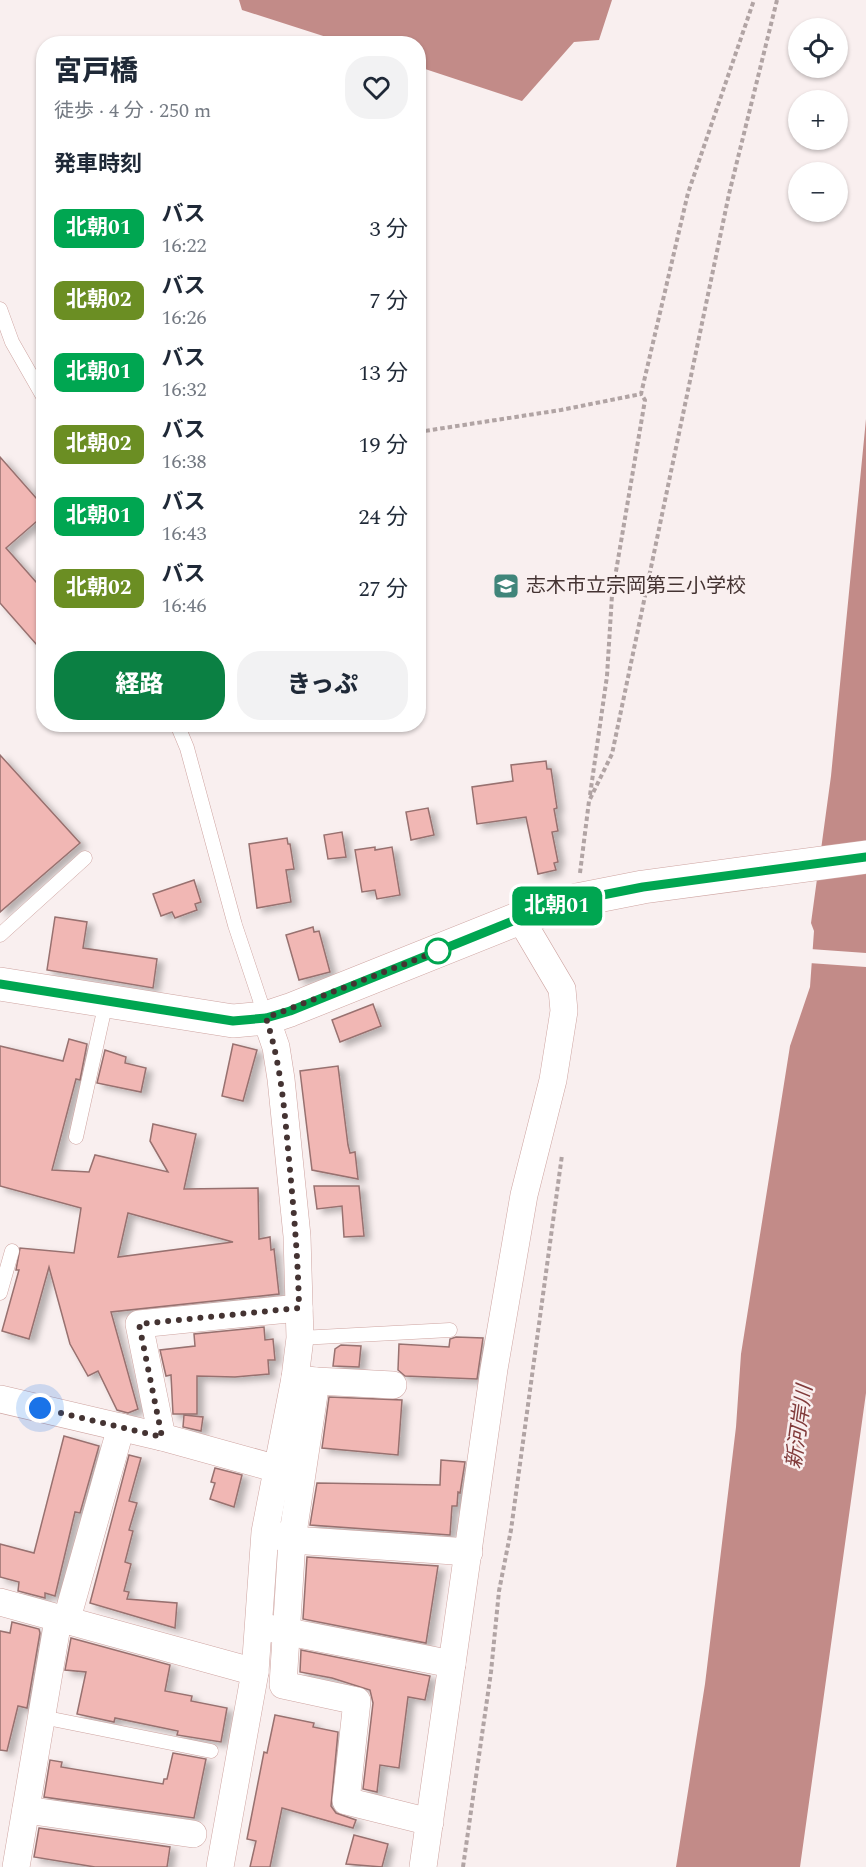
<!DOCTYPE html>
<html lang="ja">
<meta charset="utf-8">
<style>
body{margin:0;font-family:Spectral,"Noto Sans JP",serif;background:#f2f2f3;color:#1f2937;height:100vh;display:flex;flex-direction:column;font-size:22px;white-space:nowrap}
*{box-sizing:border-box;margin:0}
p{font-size:20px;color:#747a83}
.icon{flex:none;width:33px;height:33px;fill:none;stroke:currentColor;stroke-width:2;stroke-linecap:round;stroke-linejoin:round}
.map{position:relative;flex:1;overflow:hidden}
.drawer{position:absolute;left:36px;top:36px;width:390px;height:696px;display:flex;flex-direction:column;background:#fff;border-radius:24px;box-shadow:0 2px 4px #0004}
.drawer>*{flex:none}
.badge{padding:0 12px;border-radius:9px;font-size:21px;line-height:39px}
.controls{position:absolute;left:788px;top:18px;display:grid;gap:12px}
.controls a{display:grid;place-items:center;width:60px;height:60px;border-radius:50%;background:#fff;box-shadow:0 2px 4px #0004;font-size:30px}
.you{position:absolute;width:30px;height:30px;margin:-15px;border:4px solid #fff;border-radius:50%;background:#1a73e8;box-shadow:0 0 0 9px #1a73e833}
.map>.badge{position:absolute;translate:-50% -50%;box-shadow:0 0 0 3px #fff}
h2{padding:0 18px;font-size:22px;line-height:54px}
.round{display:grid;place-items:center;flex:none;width:63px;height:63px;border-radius:24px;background:#f2f2f3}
.summary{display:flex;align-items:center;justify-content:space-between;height:102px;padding:0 18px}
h1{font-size:28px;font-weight:800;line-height:45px}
.button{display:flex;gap:12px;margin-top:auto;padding:12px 18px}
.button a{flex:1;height:69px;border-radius:24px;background:#0b8043;color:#fff;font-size:24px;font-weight:800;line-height:69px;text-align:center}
.button a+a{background:#f2f2f3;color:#1f2937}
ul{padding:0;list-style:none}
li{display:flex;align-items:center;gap:18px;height:72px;padding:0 18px}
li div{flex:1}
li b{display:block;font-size:22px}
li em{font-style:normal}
li .badge{min-width:66px;font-weight:700;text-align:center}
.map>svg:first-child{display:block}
</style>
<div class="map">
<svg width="866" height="1867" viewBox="0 0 866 1867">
<defs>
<filter id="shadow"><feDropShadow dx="6" dy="4" stdDeviation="3" flood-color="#0004"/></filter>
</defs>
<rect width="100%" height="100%" fill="#f9efef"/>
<g fill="#c28b88">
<path d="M239,0H612L599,40L574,42L522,101L419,67L418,44L345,43L242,10Z"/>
<path d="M866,419V1393L800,1867H676L705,1684L736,1427L741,1354L790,1046L810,987L814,931L811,923L831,776Z"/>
</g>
<path fill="#f9efef" d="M810,949L866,953V967L809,963Z"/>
<g fill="#f1b7b4" stroke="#98716f" stroke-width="1.5" fill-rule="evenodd" filter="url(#shadow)">
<path d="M0,457L44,507V515L6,548L44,591V653L0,603Z"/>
<path d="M0,755L80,843L0,912Z"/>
<path d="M546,761L547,769H551L557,808L554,809L558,831L552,832L558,862L554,863L556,870L538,874L526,817L477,824L472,787L513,781L511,765Z"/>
<path d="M428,808L434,835L411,840L406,812Z"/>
<path d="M342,832L346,857L328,859L324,835Z"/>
<path d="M287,838L288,844H290L294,869L286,870L291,902L257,908L249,844Z"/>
<path d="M375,847V850L392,847L400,895L377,899L375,890L362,892L355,850Z"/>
<path d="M194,880L201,902L195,904L197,910L175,918L172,912L161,916L153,894Z"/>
<path d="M55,917L87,922L83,948L157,959L153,988L47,970Z"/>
<path d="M313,927L314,932L319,931L330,972L299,980L286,935Z"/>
<path d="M373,1004L381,1026L340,1042L332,1020Z"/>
<path d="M69,1039L87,1044L80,1080L76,1079L52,1170L89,1172L95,1155L168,1172L150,1141L153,1124L196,1134L184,1189L258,1188L259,1239L270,1237L271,1250L274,1249L279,1294L111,1312L138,1409L128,1413L117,1410L98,1371L88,1376L70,1344L49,1267L29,1339L2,1331L19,1270H16L20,1248L74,1253L81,1208L0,1186V1046L63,1061ZM128,1213L233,1242L118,1257Z"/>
<path d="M233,1044L257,1050L243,1101L222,1096Z"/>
<path d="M105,1050L126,1057L125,1063L146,1068L141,1092L97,1083Z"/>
<path d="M338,1066L348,1145L350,1153L355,1152L358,1179L312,1170L300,1071Z"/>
<path d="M314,1186H359L364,1236L344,1237L342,1206L317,1209Z"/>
<path d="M264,1327L265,1340L273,1339L275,1360H268L269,1374L235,1377L197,1376V1414H173L171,1375L166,1376L160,1350L195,1346L194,1334Z"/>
<path d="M456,1337L483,1338L477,1379L405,1376L398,1370L399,1344L449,1347L450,1339Z"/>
<path d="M341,1345L361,1346L359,1367L333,1366L335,1349Z"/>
<path d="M329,1397L402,1400L398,1455L322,1448Z"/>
<path d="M184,1415L203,1417L201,1431L183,1427Z"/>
<path d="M64,1436L99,1446L80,1513L75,1512L55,1596L45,1593V1598L18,1591L19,1582L0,1577V1544L34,1553Z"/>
<path d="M129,1455L141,1458L129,1501L137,1503L129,1530L133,1531L125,1562L131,1564L124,1591L129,1592L127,1599L177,1603L175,1628L90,1603Z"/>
<path d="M441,1460L465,1462L460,1493L458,1492L457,1506H452L450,1535L310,1525L317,1483L440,1485Z"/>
<path d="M215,1468L242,1475L234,1507L210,1499L215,1483L211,1482Z"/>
<path d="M307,1557L438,1566L426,1643L303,1619Z"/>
<path d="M12,1622L39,1629L40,1633L27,1708L18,1706L7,1751L0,1750V1631L10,1633Z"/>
<path d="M71,1638L170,1665L165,1691L192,1696L191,1701L227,1708L221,1742L177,1735L178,1731L115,1718L114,1722L77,1714L86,1672L65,1670Z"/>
<path d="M301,1650L430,1676L425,1700L408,1697L399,1768L380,1765L377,1792L363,1789L373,1703L370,1690L332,1678L300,1672Z"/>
<path d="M275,1715L314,1723L313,1727L338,1732L331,1806L336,1813L356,1820L353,1828L282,1808L270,1867H250L256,1841L247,1839L264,1752L267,1753Z"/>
<path d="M173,1753L206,1759L194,1818L44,1797L50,1760L62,1762L61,1767L163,1784L164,1779H167Z"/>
<path d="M39,1828L170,1847L167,1867H95L34,1857Z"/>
<path d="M354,1835L388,1844L382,1867L346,1864Z"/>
</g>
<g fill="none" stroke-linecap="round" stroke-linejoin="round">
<defs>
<g id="lane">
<path d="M0,309L12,342L44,398"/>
<path d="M177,724L187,748L235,925L266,1018"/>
<path d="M0,935L85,858"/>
<path d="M76,1137L106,1002"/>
<path d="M0,1293L12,1251"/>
<path d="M300,1338L450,1330"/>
<path d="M42,1717L211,1751"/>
</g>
<g id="street">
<path d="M295,1378L316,1381L292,1540L283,1685L357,1701L346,1801L430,1822"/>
<path d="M316,1381L393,1385"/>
<path d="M0,1399L162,1437L278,1469"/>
<path d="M162,1437L139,1324L299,1308"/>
<path d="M275,1535L292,1540L469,1552"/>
<path d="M0,1602L255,1672"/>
<path d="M66,1622L121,1427"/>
<path d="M268,1628L452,1664"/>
<path d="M26,1810L193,1834"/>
<path d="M16,1867L58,1620"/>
<path d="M220,1867L255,1672L265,1532L295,1378L300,1338L297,1236L281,1079L276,1047L266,1018"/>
<path d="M423,1867L494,1369L524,1195L553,1080L564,1011L562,989L520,918"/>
</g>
<path id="secondary" d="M0,984L233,1021L266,1018L290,1010L520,918L577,900L643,887L866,857"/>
</defs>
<use href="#lane" stroke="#cea4a1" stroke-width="15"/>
<use href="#street" stroke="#cea4a1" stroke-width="28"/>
<use href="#secondary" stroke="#cea4a1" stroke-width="34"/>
<g stroke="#b1a4a4" stroke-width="4" stroke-dasharray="4.5 3" stroke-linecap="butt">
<path d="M418,432L561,410L641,394L688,193L754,0"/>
<path d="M590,795L607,676L612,595L645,400L641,394"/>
<path d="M580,873L589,801L612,754L729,194L777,0"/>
<path d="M463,1867L491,1672L499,1591L511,1530L562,1155"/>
</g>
<use href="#lane" stroke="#fff" stroke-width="14"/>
<use href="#street" stroke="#fff" stroke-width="27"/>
<use href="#secondary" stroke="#fff" stroke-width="33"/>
</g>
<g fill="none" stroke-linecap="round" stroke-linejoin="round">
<defs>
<path id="line" d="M0,984L233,1021L266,1018L290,1011L520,918L577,900L643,887L866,857"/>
</defs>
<use href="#line" stroke="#fff" stroke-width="14"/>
<use href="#line" stroke="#00a651" stroke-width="9"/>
<path stroke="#443332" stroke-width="6" stroke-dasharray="0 10.8" d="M40,1408L162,1437L139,1324L299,1308C298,1255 293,1202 288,1149C284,1104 280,1061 266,1018L438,951"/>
</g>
<defs>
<symbol id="school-square" viewBox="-11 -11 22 22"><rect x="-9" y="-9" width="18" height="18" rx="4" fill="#40857a" stroke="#f9efef"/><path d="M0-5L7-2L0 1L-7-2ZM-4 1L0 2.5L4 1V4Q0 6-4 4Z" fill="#fff"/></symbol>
</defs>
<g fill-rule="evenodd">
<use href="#school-square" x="491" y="571" width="30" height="30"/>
</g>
<circle fill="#fff" stroke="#00a651" stroke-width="3" cx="438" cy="951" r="12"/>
<g text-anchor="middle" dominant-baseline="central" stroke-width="5" stroke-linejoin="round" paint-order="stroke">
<g font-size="20" fill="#443332" stroke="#f9efef" text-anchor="start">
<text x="526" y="586">志木市立宗岡第三小学校</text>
</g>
<g font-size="21" font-style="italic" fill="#813b3b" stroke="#f9efef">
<text transform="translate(800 1427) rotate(-82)">新河岸川</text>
</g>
</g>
</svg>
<div class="controls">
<a><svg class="icon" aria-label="locate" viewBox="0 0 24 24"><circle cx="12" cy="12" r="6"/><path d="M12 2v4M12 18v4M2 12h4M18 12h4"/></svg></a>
<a>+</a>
<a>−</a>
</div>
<div class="you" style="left:40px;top:1408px"></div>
<b class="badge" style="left:557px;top:906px;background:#00a651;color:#fff">北朝01</b>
<section class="drawer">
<div class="summary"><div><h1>宮戸橋</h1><p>徒歩 · 4 分 · 250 m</p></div><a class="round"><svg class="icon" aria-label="heart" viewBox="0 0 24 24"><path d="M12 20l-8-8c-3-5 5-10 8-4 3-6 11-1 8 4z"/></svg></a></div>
<h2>発車時刻</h2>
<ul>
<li><span class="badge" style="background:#00a651;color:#fff">北朝01</span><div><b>バス</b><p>16:22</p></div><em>3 分</em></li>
<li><span class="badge" style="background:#6b8e23;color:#fff">北朝02</span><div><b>バス</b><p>16:26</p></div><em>7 分</em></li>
<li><span class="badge" style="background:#00a651;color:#fff">北朝01</span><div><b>バス</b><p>16:32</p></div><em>13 分</em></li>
<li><span class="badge" style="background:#6b8e23;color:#fff">北朝02</span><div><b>バス</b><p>16:38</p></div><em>19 分</em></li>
<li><span class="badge" style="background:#00a651;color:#fff">北朝01</span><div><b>バス</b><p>16:43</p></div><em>24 分</em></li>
<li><span class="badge" style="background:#6b8e23;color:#fff">北朝02</span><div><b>バス</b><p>16:46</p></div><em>27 分</em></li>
</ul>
<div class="button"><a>経路</a><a>きっぷ</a></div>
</section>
</div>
